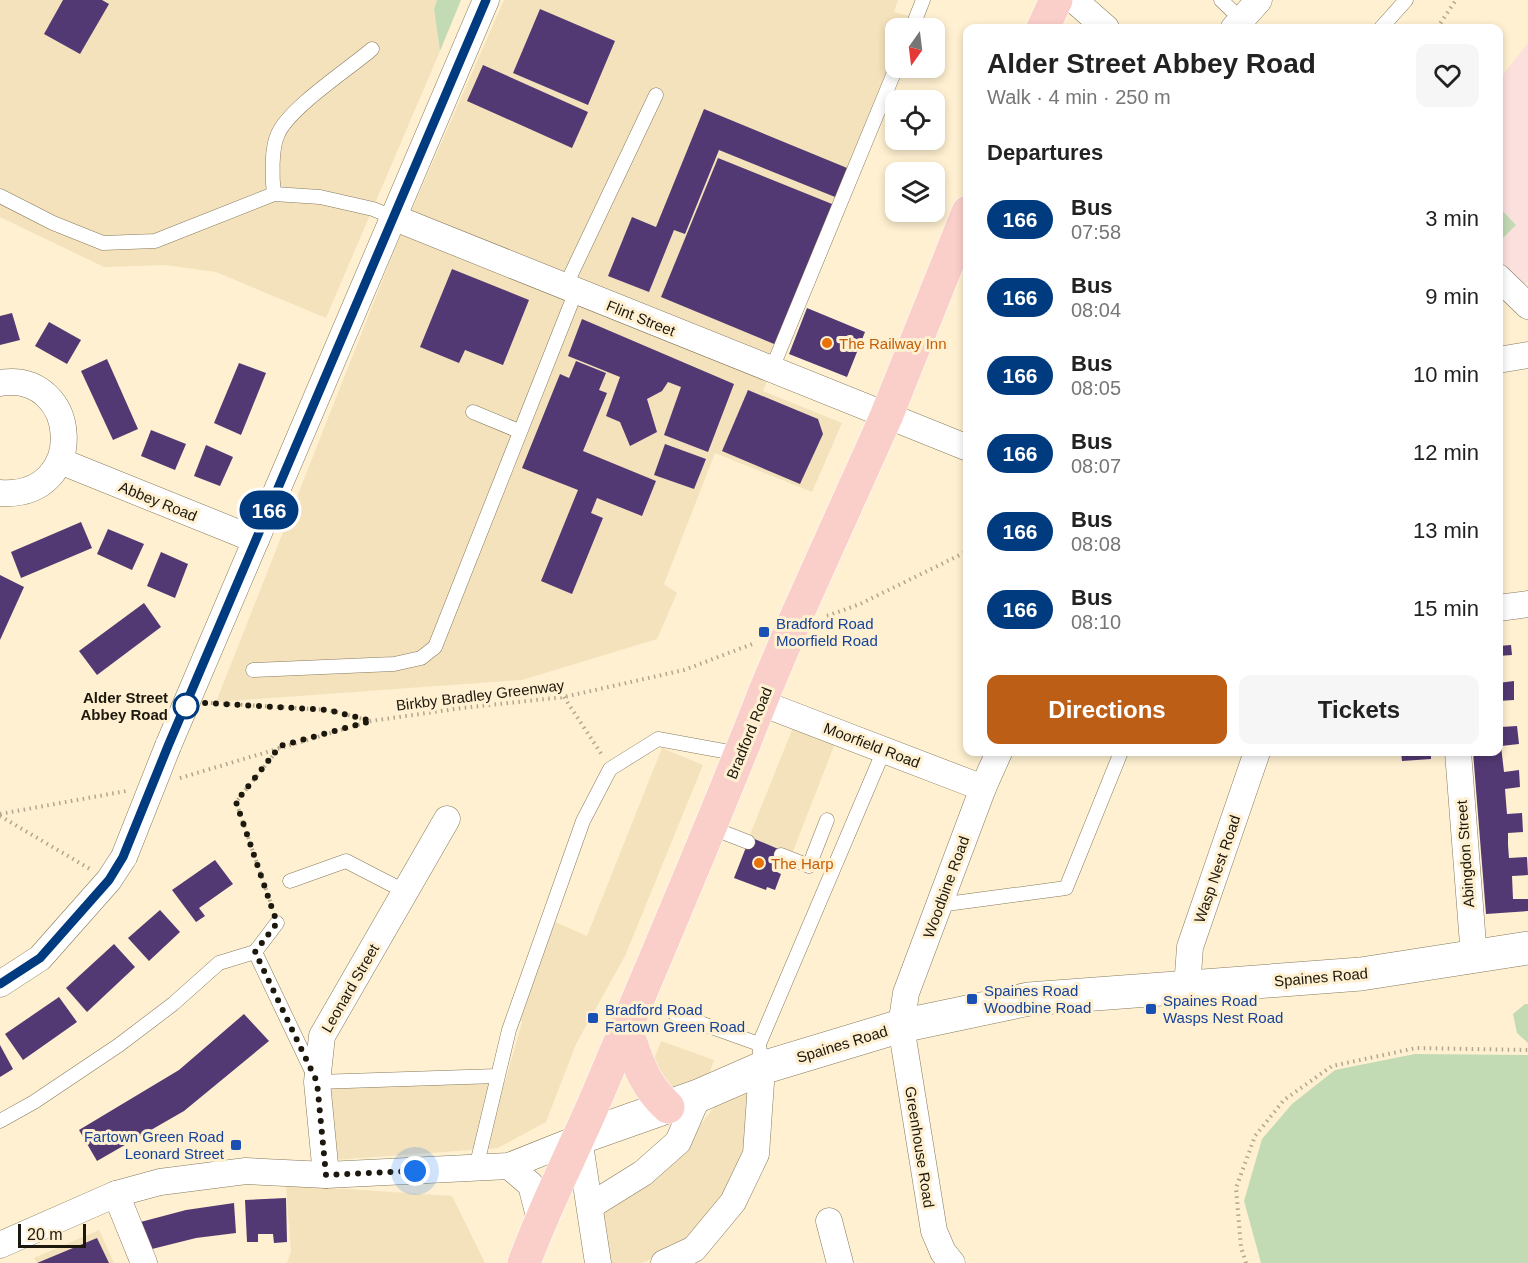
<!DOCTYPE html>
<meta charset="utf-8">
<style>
body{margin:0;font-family:Helvetica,sans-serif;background:#f6f6f6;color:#222;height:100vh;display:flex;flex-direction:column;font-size:22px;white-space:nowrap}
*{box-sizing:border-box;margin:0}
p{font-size:20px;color:#767676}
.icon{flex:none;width:33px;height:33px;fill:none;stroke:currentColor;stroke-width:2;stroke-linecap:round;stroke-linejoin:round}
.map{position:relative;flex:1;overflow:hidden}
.panel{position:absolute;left:963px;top:24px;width:540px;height:732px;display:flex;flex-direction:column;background:#fff;border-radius:12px;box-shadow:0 3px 9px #0003}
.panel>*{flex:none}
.badge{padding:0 12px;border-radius:20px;font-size:21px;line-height:39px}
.needle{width:39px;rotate:194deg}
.buttons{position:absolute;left:885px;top:18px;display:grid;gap:12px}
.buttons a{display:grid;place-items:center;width:60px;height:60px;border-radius:12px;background:#fff;box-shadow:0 3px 9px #0003;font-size:30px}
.scale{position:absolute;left:18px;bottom:15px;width:68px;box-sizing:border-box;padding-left:6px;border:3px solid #1d180d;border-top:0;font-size:16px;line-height:21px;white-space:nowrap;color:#1d180d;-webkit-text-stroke:4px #fef0d0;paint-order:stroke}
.you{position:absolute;width:30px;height:30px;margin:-15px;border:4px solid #fff;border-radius:50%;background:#1a73e8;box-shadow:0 0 0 9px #1a73e833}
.map>.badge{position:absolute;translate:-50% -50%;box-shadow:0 0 0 3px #fff}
h2{padding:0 24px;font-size:22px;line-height:54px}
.round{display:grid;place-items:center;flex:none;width:63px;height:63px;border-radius:12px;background:#f6f6f6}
.headline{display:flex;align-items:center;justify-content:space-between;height:102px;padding:0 24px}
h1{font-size:28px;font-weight:700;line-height:45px}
.primary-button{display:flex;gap:12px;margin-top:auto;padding:12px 24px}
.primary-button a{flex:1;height:69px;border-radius:12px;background:#bc5e15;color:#fff;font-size:24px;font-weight:700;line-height:69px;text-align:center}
.primary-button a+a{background:#f6f6f6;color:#222}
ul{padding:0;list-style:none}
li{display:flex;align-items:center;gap:18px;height:78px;padding:0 24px}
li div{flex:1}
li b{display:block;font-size:22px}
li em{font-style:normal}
li .badge{min-width:66px;font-weight:700;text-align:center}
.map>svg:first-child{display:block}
</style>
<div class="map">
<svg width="1528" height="1263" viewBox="0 0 1528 1263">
<rect width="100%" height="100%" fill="#fef0d0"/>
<g fill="#f4e2bc">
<path d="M0,0H437L434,9L440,51L326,318L216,272L165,265L104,267L0,217Z"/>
<path d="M504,0H898L894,12L916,18L912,28H896V68L763,391L842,423L812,492L715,453L664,584L677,593L657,639L522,680L216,702L396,246Z"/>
<path d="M794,725L836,741L792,854L749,837Z"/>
<path d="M662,748L703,765L625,956L576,1044L546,1122L498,1148L333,1160L326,1086L505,1082L522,1022L510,1017L537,971L555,922L587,936Z"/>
<path d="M661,1041L714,1060L706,1083L641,1094Z"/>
<path d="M753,1090L747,1150L725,1200L689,1243L642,1263H607L599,1211L682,1149L715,1106Z"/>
<path d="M286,1185L452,1196L485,1263H287L291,1252Z"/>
<path d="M99,1230L114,1263H37L34,1258Z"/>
</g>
<path fill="#fbe0de" d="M1528,43V282L1518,287L1499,267V80Z"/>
<g fill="#c2dbb4">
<path d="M437,0H461L440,51L434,9Z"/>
<path d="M1499,207L1516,225L1499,242Z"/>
<path d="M1525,1004H1528V1043L1517,1033L1513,1014Z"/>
<path d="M1415,1054L1528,1055V1263H1261L1244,1201L1262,1139L1292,1104L1335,1070Z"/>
</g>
<g fill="#523973">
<path d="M63,0H102L109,4L80,54L44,34Z"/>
<path d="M540,9L615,41L588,105L513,73Z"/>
<path d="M483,65L588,112L572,148L467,101Z"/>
<path d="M704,109L852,170L840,199L719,150L685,234L674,230L649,292L608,276L632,217L656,227Z"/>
<path d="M718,158L837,206L779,346L661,297Z"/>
<path d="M452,269L529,300L503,365L465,350L459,363L420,347Z"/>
<path d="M807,308L865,332L847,377L789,354Z"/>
<path d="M12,313L20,340L0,345V316Z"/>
<path d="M582,319L734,384L708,452L664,435L681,387L668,382L662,391L647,399L657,432L630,446L620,422L606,416L620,377L568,356Z"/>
<path d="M49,322L81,340L67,364L35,346Z"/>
<path d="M107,359L138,429L113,440L81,371Z"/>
<path d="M576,361L606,373L599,390L607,393L583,451L656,481L642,516L597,498L591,513L603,518L572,594L541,581L578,490L522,468L560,374L569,378Z"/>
<path d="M239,363L266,373L241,435L214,423Z"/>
<path d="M748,390L818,419L823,434L800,484L722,451Z"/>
<path d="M151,430L186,444L175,470L141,456Z"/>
<path d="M665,444L706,459L694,489L654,475Z"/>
<path d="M206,445L233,457L220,486L194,476Z"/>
<path d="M81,522L92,548L21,578L11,552Z"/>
<path d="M108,529L144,544L132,570L97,554Z"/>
<path d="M161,552L188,564L175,598L147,586Z"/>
<path d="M0,575L24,587L0,640Z"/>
<path d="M144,603L161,627L97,675L79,651Z"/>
<path d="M1511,645L1512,655L1498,656V646Z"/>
<path d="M1514,681V700L1498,701V683Z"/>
<path d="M1498,717L1501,727L1517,726L1519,744L1501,746L1504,772L1519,770L1520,787L1505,789L1506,802L1507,814L1522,813L1523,832L1508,833V845L1509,858L1527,857L1528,875L1512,876L1513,899H1528V911L1486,914L1473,752H1498Z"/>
<path d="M1401,752H1431V759L1402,761Z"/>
<path d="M750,837L783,851L775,871L781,874L775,890L767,887L766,890L734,878Z"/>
<path d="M215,860L233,884L199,908L205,916L196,922L172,890Z"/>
<path d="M160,910L180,932L149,961L128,938Z"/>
<path d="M114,944L135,967L87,1012L66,988Z"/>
<path d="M59,997L77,1022L23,1060L5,1034Z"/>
<path d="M244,1014L269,1041L184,1111L97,1161L79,1130L179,1070Z"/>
<path d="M0,1045L13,1069L0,1077Z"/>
<path d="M286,1198L287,1242L274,1243L273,1234H258V1242H247L245,1200Z"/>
<path d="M234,1203L236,1233L196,1238L144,1251L133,1224L186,1210Z"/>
<path d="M97,1238L109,1263H37Z"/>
</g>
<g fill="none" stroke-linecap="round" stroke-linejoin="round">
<defs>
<g id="service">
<path d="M1221,0L1245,23"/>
<path d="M912,28L923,0"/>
<path d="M1381,28L1406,0"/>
<path d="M274,194C272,179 271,148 278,134C289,108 349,69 372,49"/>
<path d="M0,196L53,223L103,243L155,241L274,194L320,197L373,209L395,218"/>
<path d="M565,287L656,95"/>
<path d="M771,371L896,68"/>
<path d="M473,412L519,431"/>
<path d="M253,670L394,664L421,658L435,647L576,291"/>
<path d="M712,828L748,842"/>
<path d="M781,855L809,866L827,820"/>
<path d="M290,881L346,861L406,892"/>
<path d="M939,905L1066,888L1121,752"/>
<path d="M255,952L277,923"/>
<path d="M675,1014L759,1044"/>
<path d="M762,1068L759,1044L884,750"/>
<path d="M0,1121L34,1102L119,1045L173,1004L219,963L255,952L317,1082L497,1076"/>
<path d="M476,1168L509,1030L583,821L610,769L658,739L740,754"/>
</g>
<g id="minor">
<path d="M1074,0L1106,28"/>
<path d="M1234,28L1259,0"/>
<path d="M395,218L968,448"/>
<path d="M1498,277L1528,306"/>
<path d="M1498,360L1528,355"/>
<path d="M0,383C80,370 90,499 0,493"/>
<path d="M60,461L256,540"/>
<path d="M1498,608L1528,604"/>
<path d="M761,703L983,788"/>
<path d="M168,746L486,0"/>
<path d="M1458,752L1474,957"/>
<path d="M0,984L40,958L109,880L124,857"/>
<path d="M1187,988L1190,947L1257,752"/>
<path d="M509,1166L531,1185L540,1220"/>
<path d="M326,1175L317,1082L322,1036L447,819"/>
<path d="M116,1194L144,1263"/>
<path d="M590,1206L643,1173L678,1142L698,1096"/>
<path d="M829,1221L840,1263"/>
<path d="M0,1245L116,1194L160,1182L246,1171L326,1175L509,1166L579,1138L598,1263"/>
<path d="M664,1263L694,1249L733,1202L756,1154L762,1068"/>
<path d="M952,1263L943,1252L934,1231L901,1026L906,993L983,788L999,752"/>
</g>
<path id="tertiary" d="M579,1138L698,1096L762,1068L901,1026L1029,999L1361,974L1528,948"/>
<g id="primary">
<path d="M1043,28L1056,0"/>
<path d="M797,615L886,417L968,212"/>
<path d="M626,1028C637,1060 642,1083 668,1107"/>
<path d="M524,1263C545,1206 573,1152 597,1096C654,961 712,827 765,691"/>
</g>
</defs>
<use href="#service" stroke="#867a5d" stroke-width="15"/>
<use href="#minor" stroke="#867a5d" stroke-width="27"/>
<use href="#tertiary" stroke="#867a5d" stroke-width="34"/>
<use href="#primary" stroke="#fff" stroke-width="34"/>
<g stroke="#b1a68e" stroke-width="4" stroke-dasharray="1.5 4.5" stroke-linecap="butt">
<path d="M1437,28L1456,0"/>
<path d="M827,616L860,604L968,551"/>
<path d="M564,697L602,755"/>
<path d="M211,703L329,710L370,721"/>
<path d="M180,778L371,721L462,708L564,697L684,670L755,643"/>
<path d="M0,814L126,791"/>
<path d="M0,816L90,869"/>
<path d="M272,907L236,802L280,747"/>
<path d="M1246,1263L1241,1247L1236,1188L1255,1136L1284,1100L1332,1066L1416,1048L1528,1050"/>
</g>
<use href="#service" stroke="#fff" stroke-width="14"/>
<use href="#minor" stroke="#fff" stroke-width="26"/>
<use href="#tertiary" stroke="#fff" stroke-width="33"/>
<use href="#primary" stroke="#facfca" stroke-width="33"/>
<defs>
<path id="minor-bridge" d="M124,857L168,746"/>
<path id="primary-bridge" d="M765,691L797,615"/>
</defs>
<use href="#minor-bridge" stroke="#867a5d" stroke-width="27" stroke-linecap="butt"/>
<use href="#primary-bridge" stroke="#fff" stroke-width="34" stroke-linecap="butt"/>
<use href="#minor-bridge" stroke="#fff" stroke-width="26"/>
<use href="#primary-bridge" stroke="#facfca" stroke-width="33"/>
</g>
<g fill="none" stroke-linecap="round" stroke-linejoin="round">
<defs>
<path id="line" d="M0,984L40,958L109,880L123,857L168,746L486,0"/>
</defs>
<use href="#line" stroke="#fff" stroke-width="14"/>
<use href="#line" stroke="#003b80" stroke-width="9"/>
<path stroke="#1d180d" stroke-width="6" stroke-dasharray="0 10.8" d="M186,706L188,702L329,710L371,721L280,746L236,802L277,923L255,952L317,1082L326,1175L415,1171"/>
</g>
<g fill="#e8710a" stroke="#fef0d0" stroke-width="2">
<circle cx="827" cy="343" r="6"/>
<circle cx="759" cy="863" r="6"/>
</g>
<g fill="#1a4fb4" stroke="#fef0d0" stroke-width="2">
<rect x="758" y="626" width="12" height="12" rx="3"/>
<rect x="966" y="993" width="12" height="12" rx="3"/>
<rect x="1145" y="1003" width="12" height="12" rx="3"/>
<rect x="587" y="1012" width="12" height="12" rx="3"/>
<rect x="230" y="1139" width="12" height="12" rx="3"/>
</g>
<circle fill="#fff" stroke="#003b80" stroke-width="3" cx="186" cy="706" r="12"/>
<g text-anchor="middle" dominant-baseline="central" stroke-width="6" stroke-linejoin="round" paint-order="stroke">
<g font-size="15" fill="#1d180d" stroke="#fef0d0">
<text transform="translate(641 318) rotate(22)">Flint Street</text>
<text transform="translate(158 501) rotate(22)">Abbey Road</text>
<text transform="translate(480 695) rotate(-7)">Birkby Bradley Greenway</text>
<text transform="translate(749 733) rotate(-68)">Bradford Road</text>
<text transform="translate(872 745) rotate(21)">Moorfield Road</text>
<text transform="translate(1465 854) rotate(-94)">Abingdon Street</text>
<text transform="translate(1217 869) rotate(-71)">Wasp Nest Road</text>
<text transform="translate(946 887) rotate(-70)">Woodbine Road</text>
<text transform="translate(1321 977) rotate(-5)">Spaines Road</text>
<text transform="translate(350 988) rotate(-60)">Leonard Street</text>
<text transform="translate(842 1044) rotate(-17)">Spaines Road</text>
<text transform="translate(920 1147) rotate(81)">Greenhouse Road</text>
</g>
<g font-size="15" fill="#c56008" stroke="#fef0d0" text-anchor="start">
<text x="839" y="343">The Railway Inn</text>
<text x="771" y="863">The Harp</text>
</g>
<g font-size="15" fill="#164399" stroke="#fef0d0" text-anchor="start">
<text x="776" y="623">Bradford Road<tspan x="776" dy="17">Moorfield Road</tspan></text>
<text x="984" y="990">Spaines Road<tspan x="984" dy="17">Woodbine Road</tspan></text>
<text x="1163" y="1000">Spaines Road<tspan x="1163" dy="17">Wasps Nest Road</tspan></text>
<text x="605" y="1009">Bradford Road<tspan x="605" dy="17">Fartown Green Road</tspan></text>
<text x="224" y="1136" text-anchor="end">Fartown Green Road<tspan x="224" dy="17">Leonard Street</tspan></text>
</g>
<g font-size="15" font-weight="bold" fill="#1d180d" stroke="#fef0d0" text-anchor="end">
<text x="168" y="697">Alder Street<tspan x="168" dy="17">Abbey Road</tspan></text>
</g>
</g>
</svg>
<div class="buttons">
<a><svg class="needle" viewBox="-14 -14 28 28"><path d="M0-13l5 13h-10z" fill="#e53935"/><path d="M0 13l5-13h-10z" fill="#767676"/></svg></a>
<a><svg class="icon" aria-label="locate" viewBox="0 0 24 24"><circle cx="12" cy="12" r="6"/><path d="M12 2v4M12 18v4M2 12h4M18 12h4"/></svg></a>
<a><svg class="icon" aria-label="layers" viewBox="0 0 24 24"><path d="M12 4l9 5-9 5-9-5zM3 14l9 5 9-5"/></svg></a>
</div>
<div class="scale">20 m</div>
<div class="you" style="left:415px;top:1171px"></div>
<b class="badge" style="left:269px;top:510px;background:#003b80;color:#fff">166</b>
<section class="panel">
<div class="headline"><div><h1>Alder Street Abbey Road</h1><p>Walk · 4 min · 250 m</p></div><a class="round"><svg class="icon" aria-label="heart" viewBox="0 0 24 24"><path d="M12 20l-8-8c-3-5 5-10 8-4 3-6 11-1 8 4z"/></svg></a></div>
<h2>Departures</h2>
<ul>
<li><span class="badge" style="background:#003b80;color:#fff">166</span><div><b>Bus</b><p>07:58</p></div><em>3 min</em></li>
<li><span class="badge" style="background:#003b80;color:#fff">166</span><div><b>Bus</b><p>08:04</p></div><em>9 min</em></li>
<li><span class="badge" style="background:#003b80;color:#fff">166</span><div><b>Bus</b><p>08:05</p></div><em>10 min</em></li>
<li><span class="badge" style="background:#003b80;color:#fff">166</span><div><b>Bus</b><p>08:07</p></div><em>12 min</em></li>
<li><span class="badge" style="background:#003b80;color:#fff">166</span><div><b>Bus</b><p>08:08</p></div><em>13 min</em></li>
<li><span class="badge" style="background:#003b80;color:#fff">166</span><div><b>Bus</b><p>08:10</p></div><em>15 min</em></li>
</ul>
<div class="primary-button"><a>Directions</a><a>Tickets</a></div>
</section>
</div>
